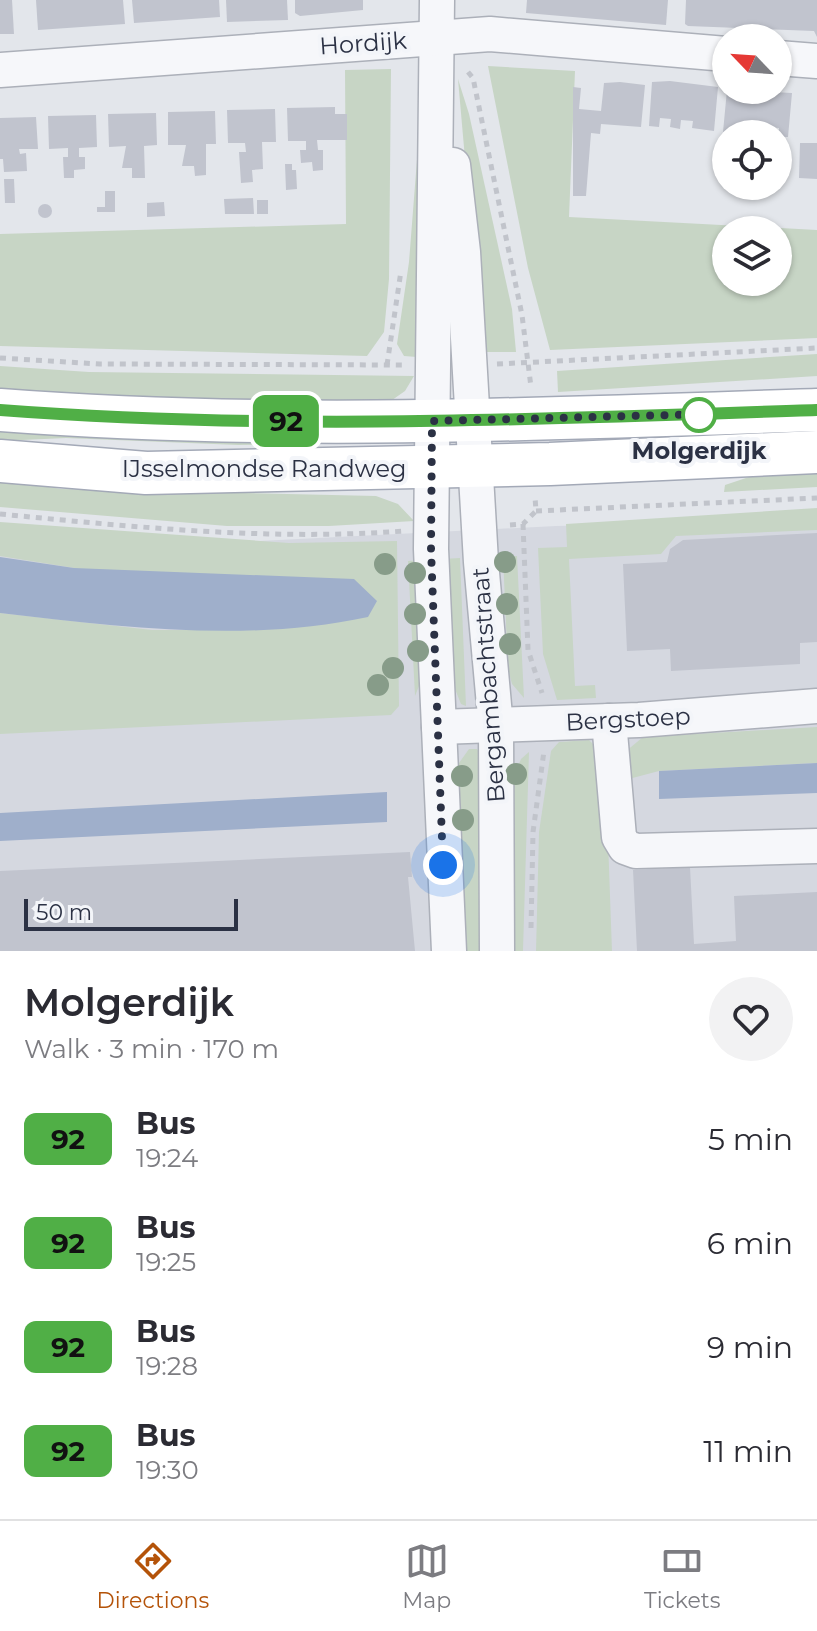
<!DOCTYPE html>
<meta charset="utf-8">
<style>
body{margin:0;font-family:Montserrat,sans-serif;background:#f2f2f3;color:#2b2b33;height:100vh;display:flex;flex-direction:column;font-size:30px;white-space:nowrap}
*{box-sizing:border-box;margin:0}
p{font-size:26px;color:#7c7c81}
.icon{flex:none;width:44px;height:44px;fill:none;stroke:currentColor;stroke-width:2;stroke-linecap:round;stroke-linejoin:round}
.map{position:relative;height:951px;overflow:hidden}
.drawer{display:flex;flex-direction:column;background:#fff;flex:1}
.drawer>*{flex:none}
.badge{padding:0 16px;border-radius:12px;font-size:28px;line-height:52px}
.needle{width:52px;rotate:295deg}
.fabs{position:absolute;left:712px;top:24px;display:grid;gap:16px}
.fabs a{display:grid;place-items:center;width:80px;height:80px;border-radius:50%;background:#fff;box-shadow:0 2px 6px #0004;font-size:40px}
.scale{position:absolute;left:24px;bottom:20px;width:214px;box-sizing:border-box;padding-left:8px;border:4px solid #2b3144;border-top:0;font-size:22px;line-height:28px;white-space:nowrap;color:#2b3144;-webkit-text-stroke:6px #f3f5f9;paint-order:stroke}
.you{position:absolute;width:40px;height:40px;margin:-20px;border:6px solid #fff;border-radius:50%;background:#1a73e8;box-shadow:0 0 0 12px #1a73e833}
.map>.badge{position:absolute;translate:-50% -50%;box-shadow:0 0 0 4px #fff}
.round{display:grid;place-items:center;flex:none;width:84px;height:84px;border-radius:42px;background:#f2f2f3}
.headline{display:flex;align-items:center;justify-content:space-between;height:136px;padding:0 24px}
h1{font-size:38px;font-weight:600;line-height:60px}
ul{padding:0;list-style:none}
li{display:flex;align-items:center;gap:24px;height:104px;padding:0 24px}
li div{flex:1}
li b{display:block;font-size:30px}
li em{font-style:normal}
li .badge{min-width:88px;font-weight:700;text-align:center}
.menu{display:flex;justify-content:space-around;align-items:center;height:112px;border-top:2px solid #e1e1e2;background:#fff;font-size:22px;color:#7c7c81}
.menu a{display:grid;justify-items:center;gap:4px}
.menu .selected{color:#b45309}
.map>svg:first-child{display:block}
</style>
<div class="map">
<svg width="817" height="951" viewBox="0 0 817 951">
<rect width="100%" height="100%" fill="#e3e6eb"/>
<path fill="#d5d8e0" d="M817,520V951H0V526L181,545L556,526Z"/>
<g fill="#c7d5c5" fill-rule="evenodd">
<path d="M488,66L575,71L569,217L817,230V338L550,350L528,268ZM726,230H778V282H726Z"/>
<path d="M391,69L389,279L384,332L367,356L0,346V234L346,224L345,70Z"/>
<path d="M458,79L469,114L512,309L516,352H482Z"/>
<path d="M423,83L417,357L404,356L397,344L409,262Z"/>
<path d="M817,354V376L558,392L557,371Z"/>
<path d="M0,366L89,372L414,376L405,391L385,405L0,396Z"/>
<path d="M0,424L402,442L238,445L66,438L0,441Z"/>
<path d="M817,464V487L724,492L725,485L782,466Z"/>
<path d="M0,479L61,489L376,496L398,504L414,521L329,526H227L0,507Z"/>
<path d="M817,508V530L676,536L661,554L569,559L575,686L595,685L596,698L557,700L543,654L538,548L567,547L566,524Z"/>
<path d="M0,522L289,543L397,541L399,706L391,715L0,734V613L152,630H243L74,568L0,556Z"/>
<path d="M517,556L524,698L512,684L508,669L503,557Z"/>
<path d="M460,558L466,706L461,704L453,684L442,559Z"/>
<path d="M421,560L425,671L415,696L408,561Z"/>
<path d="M817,727V763L659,771L625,780V752L643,737Z"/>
<path d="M589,740L605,756L612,951H536L539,832L551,751L559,742Z"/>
<path d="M469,749H477L481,755L484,951H464L454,770Z"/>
<path d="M529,752L523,951H509L514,776L521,759Z"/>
</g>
<g fill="#9fafcb">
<path d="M0,557L74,568L354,579L377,601L368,617C247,643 122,627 0,613Z"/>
<path d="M817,763V793L659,799V771Z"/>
<path d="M387,792V822L0,841V813Z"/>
</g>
<g fill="#c1c4ce">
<path d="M0,0H12L14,34H0Z"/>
<path d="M36,0H123L125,24L38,30Z"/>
<path d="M132,0H219L220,17L134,23Z"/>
<path d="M226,0H287L288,20L227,22Z"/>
<path d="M295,0H363V10L300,16L295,13Z"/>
<path d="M527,0H668L666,25L526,13Z"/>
<path d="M686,0H817V37L814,31L688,26L685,24Z"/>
<path d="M670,81L718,87L714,131L692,128L693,121L681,120L680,129L670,127L671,119L660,118L659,127L649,126L652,82Z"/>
<path d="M620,82L645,85L641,127L601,124L600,134L591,133L586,196H573V87L581,88L579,109L601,111L604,83Z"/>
<path d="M727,90L792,93L788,137H779V128L755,126V134L723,132Z"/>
<path d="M335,107V114H347V140H317L318,150H323V170L313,171L312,162L301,163L300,150H306V141H288L287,108Z"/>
<path d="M275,109L276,142H262L263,169L252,170L253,182L241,183L239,152H246L245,143H228L227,110Z"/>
<path d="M215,111L216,144H206V175L195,176L194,166H182L186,145H168V112Z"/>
<path d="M156,113L157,145L144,146L145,178H132V168H122L126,146L109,147L108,114Z"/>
<path d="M96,115L97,147L79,148V157H85V169L74,170V178H64L63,157H68V148L49,149L48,116Z"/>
<path d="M36,117L38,149H19L20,154L26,153L27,171L4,172L3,159H0V118Z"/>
<path d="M800,143H817V179L799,178Z"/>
<path d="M285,164H292V170H296L297,189L286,190Z"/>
<path d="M4,179H14L15,203H5Z"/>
<path d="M105,191H115V212H97V207H105Z"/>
<path d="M253,198L254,214H225L224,199Z"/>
<rect x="257" y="200" width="11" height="14"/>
<path d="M164,202L165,216L147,217V203Z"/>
<circle cx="45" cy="211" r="7"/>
<path d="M817,533V642L800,643V664L671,671L670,649L627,651L623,564L667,562L670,549L683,540Z"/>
<path d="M410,852L412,877H408L415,951H0V871Z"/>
<path d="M690,867L694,944L736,941L734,896L817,892V951H637L633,870Z"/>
</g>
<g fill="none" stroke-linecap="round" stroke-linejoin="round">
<defs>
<g id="minor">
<path d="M437,0L431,549L449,951"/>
<path d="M778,58L817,61"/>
<path d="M0,70L490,34L726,54"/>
<path d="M453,165L463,252L481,562L496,727L497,951"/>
<path d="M609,721L619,837L625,847L636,851L817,846"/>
<path d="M439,727L639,720L817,706"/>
</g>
<g id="major">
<path d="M0,410C272,431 545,419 817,410"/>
<path d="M0,461L146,473L550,464L817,452"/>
</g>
</defs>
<use href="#minor" stroke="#acb0b9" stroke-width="37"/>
<use href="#major" stroke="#a3a9b7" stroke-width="45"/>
<g stroke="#c1c4cb" stroke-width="5" stroke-dasharray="6 6" stroke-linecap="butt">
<path d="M468,72L473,78L522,315L531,387"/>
<path d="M0,358L100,364L403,365"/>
<path d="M497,364L817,348"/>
<path d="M387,365L401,271"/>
<path d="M536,511L817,498"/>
<path d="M0,514C134,527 269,541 404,531"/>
<path d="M523,524L528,650L542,693"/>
<path d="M510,525L523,524L536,511L535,497"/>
<path d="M531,928L533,832L544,751"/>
</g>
<use href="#minor" stroke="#f6f7fa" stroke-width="34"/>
<use href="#major" stroke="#fff" stroke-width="42"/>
</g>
<g fill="#879c89">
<circle cx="505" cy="562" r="11"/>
<circle cx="385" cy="564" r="11"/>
<circle cx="415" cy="573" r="11"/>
<circle cx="507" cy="604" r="11"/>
<circle cx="415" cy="614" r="11"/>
<circle cx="510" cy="644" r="11"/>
<circle cx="418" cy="651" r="11"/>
<circle cx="393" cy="668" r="11"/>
<circle cx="378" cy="685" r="11"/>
<circle cx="516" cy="774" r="11"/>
<circle cx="462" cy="776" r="11"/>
<circle cx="463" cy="820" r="11"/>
</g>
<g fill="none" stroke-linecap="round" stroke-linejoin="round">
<defs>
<path id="line" d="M0,410C272,431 545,419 817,410"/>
</defs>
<use href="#line" stroke="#fff" stroke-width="18"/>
<use href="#line" stroke="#50af46" stroke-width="12"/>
<path stroke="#2b3144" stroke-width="8" stroke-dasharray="0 14.4" d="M443,865L431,549L432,421L710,414L699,415"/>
</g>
<circle fill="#fff" stroke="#50af46" stroke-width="4" cx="699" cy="415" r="16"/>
<g text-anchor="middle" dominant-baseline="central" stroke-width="8" stroke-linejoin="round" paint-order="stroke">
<g font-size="24" fill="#2b3144" stroke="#f3f5f9">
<text transform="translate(363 43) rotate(-4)">Hordijk</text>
<text x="264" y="468">IJsselmondse Randweg</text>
<text transform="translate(488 685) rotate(-94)">Bergambachtstraat</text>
<text transform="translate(628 719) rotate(-3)">Bergstoep</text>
</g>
<g font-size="24" font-weight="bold" fill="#2b3144" stroke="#f3f5f9">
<text x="699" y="450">Molgerdijk</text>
</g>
</g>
</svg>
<div class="fabs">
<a><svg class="needle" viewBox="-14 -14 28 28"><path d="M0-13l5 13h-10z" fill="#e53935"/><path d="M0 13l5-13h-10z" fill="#7c7c81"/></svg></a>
<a><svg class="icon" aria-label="locate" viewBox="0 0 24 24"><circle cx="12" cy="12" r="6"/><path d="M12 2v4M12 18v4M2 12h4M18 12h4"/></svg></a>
<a><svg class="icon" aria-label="layers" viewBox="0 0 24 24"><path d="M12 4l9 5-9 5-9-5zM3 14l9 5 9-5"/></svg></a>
</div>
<div class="scale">50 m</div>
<div class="you" style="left:443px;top:865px"></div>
<b class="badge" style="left:286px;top:421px;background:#50af46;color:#111">92</b>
</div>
<section class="drawer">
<div class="headline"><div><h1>Molgerdijk</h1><p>Walk · 3 min · 170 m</p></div><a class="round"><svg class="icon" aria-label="heart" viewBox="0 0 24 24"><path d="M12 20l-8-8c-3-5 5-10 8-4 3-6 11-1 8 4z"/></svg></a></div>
<ul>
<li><span class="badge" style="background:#50af46;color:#111">92</span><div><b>Bus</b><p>19:24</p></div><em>5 min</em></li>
<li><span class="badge" style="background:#50af46;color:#111">92</span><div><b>Bus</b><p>19:25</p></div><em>6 min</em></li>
<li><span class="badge" style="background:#50af46;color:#111">92</span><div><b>Bus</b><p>19:28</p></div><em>9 min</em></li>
<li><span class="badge" style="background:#50af46;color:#111">92</span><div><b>Bus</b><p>19:30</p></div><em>11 min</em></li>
</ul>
</section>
<nav class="menu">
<a class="selected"><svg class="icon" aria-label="directions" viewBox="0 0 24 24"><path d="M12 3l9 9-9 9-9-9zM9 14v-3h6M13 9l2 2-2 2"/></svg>Directions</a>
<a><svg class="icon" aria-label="map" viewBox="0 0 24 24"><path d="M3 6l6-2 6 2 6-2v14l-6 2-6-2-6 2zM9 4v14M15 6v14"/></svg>Map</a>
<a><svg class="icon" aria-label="tickets" viewBox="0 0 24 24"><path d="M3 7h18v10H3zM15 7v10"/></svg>Tickets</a>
</nav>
